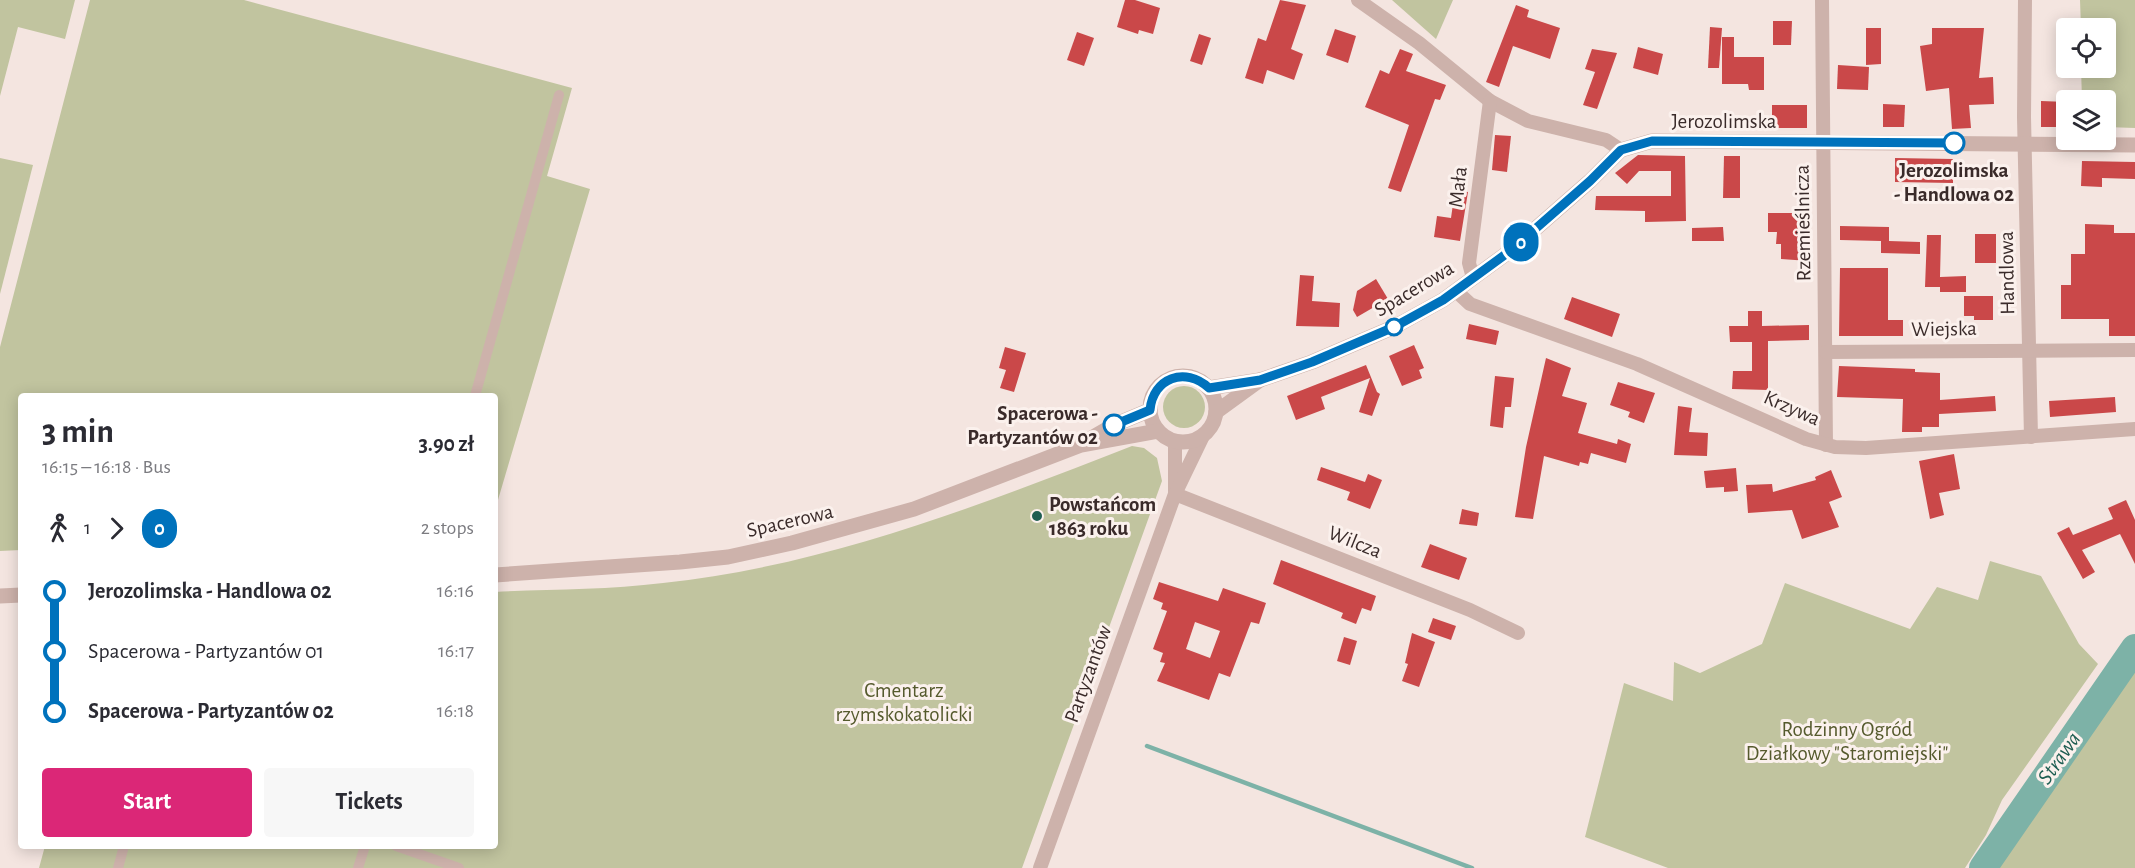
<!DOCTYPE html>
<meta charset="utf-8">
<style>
body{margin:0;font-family:"Alegreya Sans",sans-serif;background:#f7f7f7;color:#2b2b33;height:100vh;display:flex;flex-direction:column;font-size:22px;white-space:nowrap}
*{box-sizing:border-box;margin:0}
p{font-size:20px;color:#7c7c81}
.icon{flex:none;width:33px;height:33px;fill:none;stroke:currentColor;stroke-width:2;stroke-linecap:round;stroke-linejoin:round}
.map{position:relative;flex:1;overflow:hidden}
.side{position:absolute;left:18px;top:393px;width:480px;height:456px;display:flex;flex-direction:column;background:#fff;border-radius:6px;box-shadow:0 3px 15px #0003}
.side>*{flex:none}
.badge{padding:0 12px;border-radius:20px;font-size:21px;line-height:39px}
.buttons{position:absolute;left:2056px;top:18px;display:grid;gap:12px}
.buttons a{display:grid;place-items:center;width:60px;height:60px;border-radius:6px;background:#fff;box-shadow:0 3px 15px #0003;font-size:30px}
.map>.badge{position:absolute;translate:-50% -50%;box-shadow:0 0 0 3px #fff}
.legs{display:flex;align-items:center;gap:9px;height:66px;padding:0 24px;font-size:20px}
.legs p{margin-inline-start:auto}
.headline{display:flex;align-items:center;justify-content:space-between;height:102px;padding:0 24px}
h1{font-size:33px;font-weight:700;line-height:45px}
.action{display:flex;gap:12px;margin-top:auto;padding:12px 24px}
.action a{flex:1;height:69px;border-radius:6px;background:#db2777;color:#fff;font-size:24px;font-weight:700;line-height:69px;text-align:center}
.action a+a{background:#f7f7f7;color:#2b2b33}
ul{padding:0 24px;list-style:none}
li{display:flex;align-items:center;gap:21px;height:60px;font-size:22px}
li i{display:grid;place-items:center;width:9px;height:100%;margin:0 8px;background:currentColor}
li i::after{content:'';width:15px;height:15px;margin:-8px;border:4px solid;border-radius:50%;background:#fff}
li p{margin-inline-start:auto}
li:first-child i{background:linear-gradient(#0000 50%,currentColor 0)}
li:last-child i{background:linear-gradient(currentColor 50%,#0000 0)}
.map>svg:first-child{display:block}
</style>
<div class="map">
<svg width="2135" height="868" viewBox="0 0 2135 868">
<rect width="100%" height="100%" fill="#f4e5e0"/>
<g fill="#c1c49f">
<path d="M0,0H75L65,39L18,27L0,96Z"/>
<path d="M90,0H244L572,88L547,176L590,189L495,510V396H21V550L0,551V347Z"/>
<path d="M1392,0H1453L1436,39Z"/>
<path d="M2080,0H2135V128L2106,127V100H2082L2081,68H2106V28H2081Z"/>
<path d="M0,158L33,165L0,294Z"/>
<circle cx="1184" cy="407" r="21"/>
<path d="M1132,446L1144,448L1157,458L1162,481L1022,868H39L45,846H495V592C551,589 607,590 663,583C825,566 981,505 1132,446Z"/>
<path d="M1990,561L2041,576L2079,644L2098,664L2002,800L1986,835L1965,868H1668L1585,837L1624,683L1673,701L1674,662L1700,673L1762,644L1785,583L1910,629L1937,587L1978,600Z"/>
<path d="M2135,655V868H1989L2040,790Z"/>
</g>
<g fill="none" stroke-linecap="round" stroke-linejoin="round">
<path stroke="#7db2a7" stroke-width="4.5" d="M1147,746L1472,868"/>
<path stroke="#7db2a7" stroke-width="28" d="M1983,868L2135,648"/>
</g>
<g fill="#ca4849" fill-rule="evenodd">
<path d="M1125,0H1135L1160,8L1153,34L1139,30L1138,34L1117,27Z"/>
<path d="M1280,0L1306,5L1291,49L1303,54L1294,80L1267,70L1263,84L1245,78L1258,38L1266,41Z"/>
<path d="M1516,5L1529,10L1527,17L1560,28L1550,59L1513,46L1499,87L1486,82Z"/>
<path d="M1773,21H1792L1791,45H1773Z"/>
<path d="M1710,27L1722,28L1719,68H1708Z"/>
<path d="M1866,28H1881V64L1866,65Z"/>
<path d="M1932,28H1984L1979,78L1993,77L1994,104L1969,105L1971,128L1952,129L1949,88L1926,91L1920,46L1932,44Z"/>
<path d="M1335,29L1356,36L1348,63L1326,55Z"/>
<path d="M1077,32L1094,38L1084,66L1067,60Z"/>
<path d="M1199,34L1211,38L1202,65L1190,61Z"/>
<path d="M1722,37H1734V57H1764V90H1749L1748,84H1722Z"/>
<path d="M1638,47L1663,54L1658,75L1633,68Z"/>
<path d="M1400,49L1413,54L1406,71L1446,85L1440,100L1435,99L1401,192L1388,188L1409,125L1365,107L1380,70L1389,74Z"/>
<path d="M1592,49L1617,53L1597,109L1583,105L1595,72L1585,69Z"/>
<path d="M1838,65L1869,67L1868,90L1837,89Z"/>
<path d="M2041,101L2067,102V127H2041Z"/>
<path d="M1883,104L1905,105L1904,127H1883Z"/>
<rect x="1772" y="105" width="35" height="23"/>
<path d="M1495,135L1511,136L1507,172L1492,170Z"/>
<path d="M1638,155L1685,156L1686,221L1645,222V211L1595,210L1596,196H1671V171H1639L1627,184L1615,173Z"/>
<path d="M1724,156H1740V198H1723Z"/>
<path d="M1895,158L1953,159V183L1895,182Z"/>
<path d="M2082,161L2135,162V179L2102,178V187L2081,186Z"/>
<path d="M1455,190L1468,192L1460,241L1434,237L1437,216L1451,218Z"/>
<path d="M1768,213H1805V242H1809V261L1781,259V244H1776L1777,232H1768Z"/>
<path d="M2085,224L2114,225V233H2135V336H2109V319H2061V285H2071V254H2085Z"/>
<path d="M1840,226L1889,227V241L1920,242V254L1881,253V241L1840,240Z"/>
<path d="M1723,227L1724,241H1692V228Z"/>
<rect x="1975" y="234" width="21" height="29"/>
<path d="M1927,235H1941L1940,277L1966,276V292H1940V287H1925Z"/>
<path d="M1840,268H1888V320H1903V336H1839Z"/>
<path d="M1300,275L1314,276L1312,301L1340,303L1339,327L1296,326Z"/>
<path d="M1376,279L1388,299L1357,317L1353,310L1357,291Z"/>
<path d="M1964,296H1993V320H1974V316H1964Z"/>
<path d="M1572,297L1620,314L1612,337L1564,319Z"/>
<path d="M1748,311H1762V326L1809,325V340L1768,341V390L1732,389L1733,371H1752V342H1730L1729,326H1748Z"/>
<path d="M1469,324L1499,331L1496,345L1466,339Z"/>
<path d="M1414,345L1424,368L1419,370L1422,378L1402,386L1389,356Z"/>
<path d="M1005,347L1026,353L1014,392L1000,388L1006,370L999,368Z"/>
<path d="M1546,358L1571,368L1562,396L1587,403L1578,433L1617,444L1618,439L1631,444L1626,463L1591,453L1588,464L1580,462L1579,466L1544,456L1533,519L1515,517L1526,447Z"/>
<path d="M1366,365L1377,392L1380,394L1372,416L1359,412L1370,378L1321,397L1325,409L1296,420L1287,396Z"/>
<path d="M1839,366L1915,369V372L1940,373V400L1995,396L1996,411L1939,414V427H1922V432H1902L1903,399L1837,397Z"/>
<path d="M1495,376L1514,378L1511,407H1505L1503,428L1490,426Z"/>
<path d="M1618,382L1655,393L1644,423L1628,417L1630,412L1610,405Z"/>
<path d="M2115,397L2116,412L2050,417L2049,401Z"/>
<path d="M1678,406L1692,408L1689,432L1708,433L1707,456L1674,455Z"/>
<path d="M1954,454L1960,489L1939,493L1944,515L1930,519L1919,461Z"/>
<path d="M1321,467L1365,482L1368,474L1382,480L1370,509L1347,500L1350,492L1317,480Z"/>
<path d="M1736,468L1738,491L1724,492V487L1706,488L1704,471Z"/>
<path d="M1831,470L1842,497L1829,502L1839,527L1802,539L1792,510L1748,513L1746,485L1772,484L1773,492L1816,480L1815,477Z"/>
<path d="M2126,500L2135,520V564L2120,534L2082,550L2095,572L2083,579L2057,533L2069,527L2073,535L2113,519L2108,508Z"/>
<path d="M1462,509L1479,513L1477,526L1459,524Z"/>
<path d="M1430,544L1467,558L1459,580L1421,567Z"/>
<path d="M1281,560L1376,596L1371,611L1362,608L1356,624L1341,618L1343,613L1273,584Z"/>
<path d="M1159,582L1218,601L1223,588L1266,603L1259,624L1251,622L1230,677L1219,673L1209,700L1157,681L1165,663L1160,662L1163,653L1153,649L1167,611L1161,609L1163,603L1153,599ZM1195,622L1220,631L1210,658L1186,649Z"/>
<path d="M1433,618L1456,626L1451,640L1428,632Z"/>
<path d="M1412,633L1435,642L1419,687L1402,681L1408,664L1405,663Z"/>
<path d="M1344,637L1357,641L1350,665L1337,661Z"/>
</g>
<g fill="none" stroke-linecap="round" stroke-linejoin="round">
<g stroke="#cdb2ab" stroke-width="10">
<path d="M475,396L559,95"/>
<path d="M396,846L459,868"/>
<path d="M118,868L124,846"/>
<path d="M358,868L365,846"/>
</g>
<g stroke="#cdb2ab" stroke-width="14">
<path d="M1358,0L1419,43L1490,101L1528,121L1606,140L1621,150"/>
<path d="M1822,0L1826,445"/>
<path d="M2025,0L2024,117L2031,437"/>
<path d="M1473,278L1469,263L1490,101"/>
<path d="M1456,291L1470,304L1637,364L1806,439L1835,447L1866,448L2135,429"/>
<path d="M1826,352L2135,350"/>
<path d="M1175,441V491"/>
<path d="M1175,494L1470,610L1518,633"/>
<path d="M1040,868L1175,494L1203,436"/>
</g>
<g stroke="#cdb2ab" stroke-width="15">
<circle cx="1183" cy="409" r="33"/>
<path d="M1209,388L1260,380L1312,362L1394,327L1443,300L1510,251L1590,181L1621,150L1652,141L2135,145"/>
<path d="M1216,412L1260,380"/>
<path d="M1088,440L1114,425L1150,410"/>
<path d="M495,575L680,562L728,557L792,543L914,509L1081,445L1158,431"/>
<path d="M0,596L21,595"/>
</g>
</g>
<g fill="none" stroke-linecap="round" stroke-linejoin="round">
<defs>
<path id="line-1" d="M1114,425L1150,410C1153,378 1185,366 1209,388L1260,380L1312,362L1394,327L1443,300L1510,251L1590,181L1621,150L1652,141L1954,143"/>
</defs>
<use href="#line-1" stroke="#fff" stroke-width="14"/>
<use href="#line-1" stroke="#0072bc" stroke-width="9"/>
</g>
<g fill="#fff" stroke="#0072bc" stroke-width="3">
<circle cx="1954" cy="143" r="10"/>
<circle cx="1394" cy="327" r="8"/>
<circle cx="1114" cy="425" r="10"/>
</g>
<circle fill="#1e5e52" stroke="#fbf1ed" stroke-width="2" cx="1037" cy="516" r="6"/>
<g text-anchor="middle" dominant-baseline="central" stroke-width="6" stroke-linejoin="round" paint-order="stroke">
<g font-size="21" fill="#3a2b2a" stroke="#fbf1ed">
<text x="1724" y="121">Jerozolimska</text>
<text transform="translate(1458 187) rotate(-83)">Mała</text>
<text transform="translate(1803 223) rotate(-91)">Rzemieślnicza</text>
<text transform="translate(2007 273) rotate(-91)">Handlowa</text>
<text transform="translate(1414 289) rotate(-31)">Spacerowa</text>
<text transform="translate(1944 329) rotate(-1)">Wiejska</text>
<text transform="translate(1792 408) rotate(24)">Krzywa</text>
<text transform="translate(790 521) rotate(-13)">Spacerowa</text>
<text transform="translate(1355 542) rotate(22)">Wilcza</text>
<text transform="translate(1088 674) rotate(-70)">Partyzantów</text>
</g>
<g font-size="21" font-weight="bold" fill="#3a2b2a" stroke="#fbf1ed">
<text x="1954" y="170">Jerozolimska<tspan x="1954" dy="24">- Handlowa 02</tspan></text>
<text x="1098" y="413" text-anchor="end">Spacerowa -<tspan x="1098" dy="24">Partyzantów 02</tspan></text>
</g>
<g font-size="21" font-weight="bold" fill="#3a2b2a" stroke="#fbf1ed" text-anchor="start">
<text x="1049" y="504">Powstańcom<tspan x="1049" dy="24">1863 roku</tspan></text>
</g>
<g font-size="21" fill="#555a2d" stroke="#fbf1ed">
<text x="904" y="690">Cmentarz<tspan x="904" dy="24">rzymskokatolicki</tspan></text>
<text x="1847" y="729">Rodzinny Ogród<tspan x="1847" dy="24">Działkowy "Staromiejski"</tspan></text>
</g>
<g font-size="22" font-style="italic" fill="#1e5e52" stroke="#fbf1ed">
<text transform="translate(2059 758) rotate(-55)">Strawa</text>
</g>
</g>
</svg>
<div class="buttons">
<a><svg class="icon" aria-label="locate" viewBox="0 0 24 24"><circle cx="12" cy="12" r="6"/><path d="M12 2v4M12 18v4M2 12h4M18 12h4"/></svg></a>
<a><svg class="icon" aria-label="layers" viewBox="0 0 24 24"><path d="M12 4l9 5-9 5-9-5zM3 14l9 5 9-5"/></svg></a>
</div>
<b class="badge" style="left:1521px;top:242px;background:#0072bc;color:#fff">0</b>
<section class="side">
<div class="headline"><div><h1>3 min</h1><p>16:15 – 16:18 · Bus</p></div><b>3.90 zł</b></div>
<div class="legs"><svg class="icon" aria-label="walk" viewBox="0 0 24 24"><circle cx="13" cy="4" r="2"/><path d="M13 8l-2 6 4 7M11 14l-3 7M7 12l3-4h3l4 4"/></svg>1<svg class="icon" aria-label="forward" viewBox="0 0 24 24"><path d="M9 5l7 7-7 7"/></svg><b class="badge" style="background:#0072bc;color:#fff">0</b><p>2 stops</p></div>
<ul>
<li><i style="color:#0072bc"></i><b>Jerozolimska - Handlowa 02</b><p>16:16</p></li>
<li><i style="color:#0072bc"></i><span>Spacerowa - Partyzantów 01</span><p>16:17</p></li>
<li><i style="color:#0072bc"></i><b>Spacerowa - Partyzantów 02</b><p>16:18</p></li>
</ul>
<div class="action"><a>Start</a><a>Tickets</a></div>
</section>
</div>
